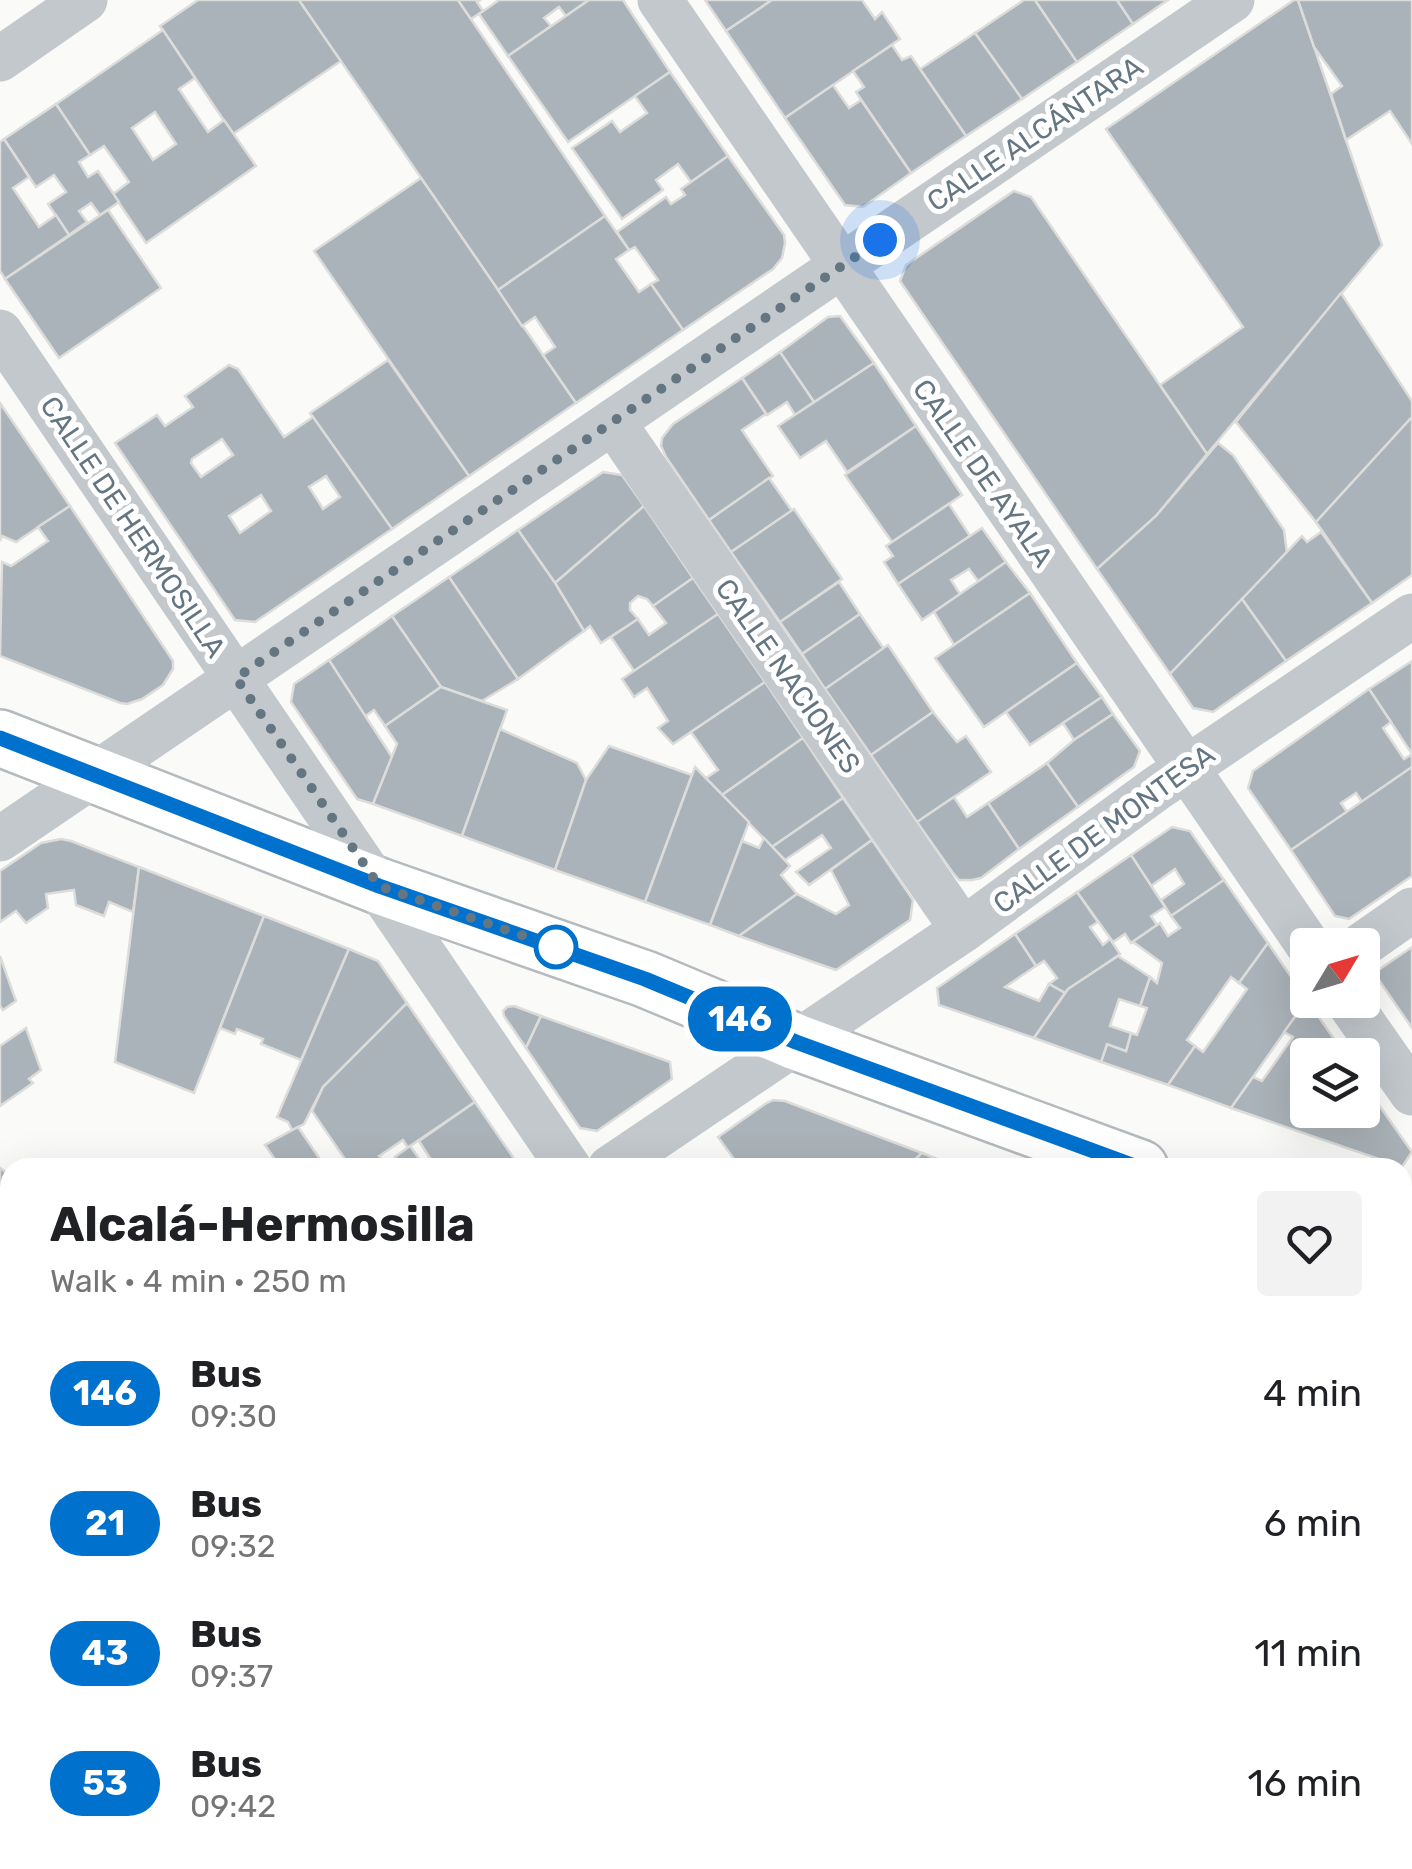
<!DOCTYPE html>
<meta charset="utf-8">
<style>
body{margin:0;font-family:Rubik,sans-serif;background:#f2f2f2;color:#202124;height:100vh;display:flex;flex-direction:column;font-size:38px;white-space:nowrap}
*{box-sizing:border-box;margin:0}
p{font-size:32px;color:#757577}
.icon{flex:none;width:55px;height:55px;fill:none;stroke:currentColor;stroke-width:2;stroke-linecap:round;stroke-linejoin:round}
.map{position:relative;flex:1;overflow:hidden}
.sheet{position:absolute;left:0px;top:1158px;width:1412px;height:712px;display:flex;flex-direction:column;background:#fff;border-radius:30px 30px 0 0;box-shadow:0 10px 40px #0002}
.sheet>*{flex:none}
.badge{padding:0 20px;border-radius:32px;font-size:35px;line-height:65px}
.needle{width:65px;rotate:52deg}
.buttons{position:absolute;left:1290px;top:928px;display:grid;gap:20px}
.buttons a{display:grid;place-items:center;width:90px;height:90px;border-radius:10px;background:#fff;box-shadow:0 10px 40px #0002;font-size:50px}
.you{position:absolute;width:50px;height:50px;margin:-25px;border:8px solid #fff;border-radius:50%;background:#1a73e8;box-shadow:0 0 0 15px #1a73e833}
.map>.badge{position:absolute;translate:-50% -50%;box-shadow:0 0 0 5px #fff}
.round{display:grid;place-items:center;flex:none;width:105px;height:105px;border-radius:10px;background:#f2f2f2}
.overview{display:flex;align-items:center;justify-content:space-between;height:170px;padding:0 50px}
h1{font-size:48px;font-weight:700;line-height:75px}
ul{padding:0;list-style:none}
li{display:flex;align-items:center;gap:30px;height:130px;padding:0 50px}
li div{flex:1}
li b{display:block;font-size:38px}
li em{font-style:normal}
li .badge{min-width:110px;font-weight:700;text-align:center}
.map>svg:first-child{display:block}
</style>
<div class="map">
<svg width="1412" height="1869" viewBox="0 0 1412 1869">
<rect width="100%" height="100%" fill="#fafaf8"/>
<path fill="#dadfd7" d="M1412,1686V1834L1402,1824L1403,1696Z"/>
<g fill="#aab3b9" stroke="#dcdcda" stroke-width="2.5" fill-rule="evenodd">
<path d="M198,0H299L341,61L233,134L160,26Z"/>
<path d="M299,0H458L605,216L498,290Z"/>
<path d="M458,0H481L477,2L483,11L471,19Z"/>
<path d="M499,0H589L566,16L559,7L544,18L551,26L508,56L479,14Z"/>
<path d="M589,0H623L670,72L568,142L508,56Z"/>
<path d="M705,0H772L726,31Z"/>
<path d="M772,0H862L875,19L882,12L900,39L785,118L726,31Z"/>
<path d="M1024,0H1035L1077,62L1022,99L975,33Z"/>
<path d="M1035,0H1117L1133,24L1077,62Z"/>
<path d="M1117,0H1168L1133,24Z"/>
<path d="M1294,0H1298L1382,245L1207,454L1160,385L1243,327L1106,129Z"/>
<path d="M1298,0H1412V144L1390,111L1346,140L1331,94L1342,86L1314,47Z"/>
<path d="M163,30L195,78L179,89L208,132L224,120L256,166L146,243L113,194L129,182L104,146L90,155L56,104ZM155,112L176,144L153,160L132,128Z"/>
<path d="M975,33L1022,99L966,136L920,69Z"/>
<path d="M892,45L902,60L911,56L966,136L911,173L856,92L864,87L853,71Z"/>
<path d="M670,72L728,156L691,182L678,164L656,180L663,190L622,219L572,148L612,121L620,132L647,113L635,96Z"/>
<path d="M833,85L849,108L861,100L911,173L863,207L845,205L785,118Z"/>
<path d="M56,104L90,155L79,162L88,177L98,171L119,202L100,215L91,203L79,211L87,222L69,235L48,204L66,192L54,175L36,187L4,139Z"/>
<path d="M4,139L29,177L13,188L39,227L56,215L69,235L5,279L0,271V142Z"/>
<path d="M728,156L784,235L785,243L782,258L773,269L683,330L651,284L658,280L635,247L629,250L617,232L666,197L671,204L685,195L681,189Z"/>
<path d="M421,178L576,403L469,476L314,251Z"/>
<path d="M1014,191L1031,197L1207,454L1156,516L1097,569L900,281L906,265Z"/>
<path d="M108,210L161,288L59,358L5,279Z"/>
<path d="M605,216L629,250L616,259L639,292L651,284L683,330L576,403L543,355L555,347L535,317L522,326L498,290Z"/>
<path d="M1341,293L1412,401V417L1316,522L1236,422Z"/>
<path d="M840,316L874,363L814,402L780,352L828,317Z"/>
<path d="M780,352L814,402L795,415L787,402L767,415L742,378Z"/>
<path d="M388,360L469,476L392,529L310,413Z"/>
<path d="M874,363L916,426L847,472L826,441L800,458L778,426Z"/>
<path d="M229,365L238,369L284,437L313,417L392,529L255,622L235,620L115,443L157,415L165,426L193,407L185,396ZM222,439L233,455L201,477L191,463L192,459ZM326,476L340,497L323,509L309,487ZM261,495L271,511L240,533L229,516Z"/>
<path d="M742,378L766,414L742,430L773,476L709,520L666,457L661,446L662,438L673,424Z"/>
<path d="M0,403L70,506L16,542L2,536L0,541Z"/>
<path d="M1412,417V575L1372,603L1316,522Z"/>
<path d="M916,426L962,495L892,542L845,475Z"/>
<path d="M1218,443L1233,455L1284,530L1287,553L1170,674L1097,569L1156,516Z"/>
<path d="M603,472L622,475L644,506L555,583L518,530Z"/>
<path d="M769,478L792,511L731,552L709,520Z"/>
<path d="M949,504L970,536L898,584L884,562L893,556L886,546Z"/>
<path d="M70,506L173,661V669L163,685L142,699L127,704L120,703L0,656L2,562L11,566L48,541L38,527Z"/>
<path d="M644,506L693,578L653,606L647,599L638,596L630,603V610L638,619L601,643L590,626L584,631L555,583Z"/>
<path d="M794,509L842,579L780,622L731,552Z"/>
<path d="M982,528L1006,562L978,581L969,569L951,580L960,594L922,620L898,584Z"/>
<path d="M518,530L555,583L584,631L518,679L449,577Z"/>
<path d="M1321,532L1372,603L1286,661L1242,599L1302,536L1307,542Z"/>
<path d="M1006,562L1030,593L954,645L934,612Z"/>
<path d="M449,577L518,679L482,701L441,687L392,616Z"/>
<path d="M693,578L718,614L634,671L611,637L638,619L649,635L666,623L653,606Z"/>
<path d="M839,582L860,614L802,654L780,622Z"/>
<path d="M1030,593L1077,663L984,727L935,658Z"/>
<path d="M1242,599L1286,661L1213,712L1193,708L1170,674Z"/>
<path d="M718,614L765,682L673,744L658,728L668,721L647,688L634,697L622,679Z"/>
<path d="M860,614L884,649L825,689L802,654Z"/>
<path d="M392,616L441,687L385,726L374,710L364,717L329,660Z"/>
<path d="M888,645L933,712L871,755L825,689Z"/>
<path d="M329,660L392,757L373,804L357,799L291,702L294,684Z"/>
<path d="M1412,661V754L1369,689Z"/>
<path d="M1077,663L1102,697L1030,745L1006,712Z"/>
<path d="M765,682L803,738L722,795L706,778L718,770L691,732Z"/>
<path d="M441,687L507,710L462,836L373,804L397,744L385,726Z"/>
<path d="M1369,689L1391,722L1383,728L1404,759L1412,754V767L1362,802L1356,793L1341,803L1347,812L1291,850L1248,788L1253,771Z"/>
<path d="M1102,697L1113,714L1074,740L1063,723Z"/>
<path d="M933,712L957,742L966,736L991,772L917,822L871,755Z"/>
<path d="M1113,714L1140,751L1134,767L1078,807L1047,763L1074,740Z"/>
<path d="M500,729L577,763L586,780L555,870L462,836Z"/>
<path d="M803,738L843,798L772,847L722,795Z"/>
<path d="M609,746L692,775L645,902L555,870L586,780Z"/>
<path d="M1047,763L1078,807L1019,849L988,803Z"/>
<path d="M695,767L749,822L710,925L645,902Z"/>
<path d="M1412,767V876L1349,919L1335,916L1291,850Z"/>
<path d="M954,797L967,817L988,803L1019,849L981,878L972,880H959L953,873L917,822Z"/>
<path d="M843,798L872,840L809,885L796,872L831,848L822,835L785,860L772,847Z"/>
<path d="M1172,827L1190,831L1224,880L1171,916L1161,900L1184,884L1175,869L1151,886L1131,855Z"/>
<path d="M764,838L790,866L781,875L797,894L739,936L710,925L742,841L759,848Z"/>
<path d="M61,839L71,841L139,867L133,912L109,902L104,916L76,905L74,890L46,894L48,908L26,923L16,911L0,922V871L41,843Z"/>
<path d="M872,840L913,900L910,920L836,970L739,936L797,894L836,914L849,905L831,870Z"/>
<path d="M1131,855L1165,907L1151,916L1157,925L1131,943L1125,934L1113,942L1077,892Z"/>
<path d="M139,867L264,916L194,1093L115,1062Z"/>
<path d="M1224,880L1268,943L1239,983L1231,977L1187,1040L1195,1046L1168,1085L1101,1062L1107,1044L1126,1051L1131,1033L1137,1035L1147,1008L1140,1006L1150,977L1157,983L1162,963L1133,942L1131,943L1160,923L1168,936L1180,928L1171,916Z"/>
<path d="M1077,892L1098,922L1090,927L1103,945L1110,939L1120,954L1065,993L1049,984L1057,978L1044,961L1036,966L1015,934Z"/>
<path d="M264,916L349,949L301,1060L261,1044L263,1039L237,1029L235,1034L220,1028Z"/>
<path d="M1015,934L1036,966L1005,987L1039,1001L1049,984L1065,993L1034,1038L939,1005L937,988Z"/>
<path d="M1268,943L1307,1000L1253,1077L1231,1108L1168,1085L1195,1046L1203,1052L1247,989L1239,983Z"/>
<path d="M1412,947V1028L1374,973Z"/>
<path d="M349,949L378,961L407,1003L323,1087L304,1124L292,1130L288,1122L277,1117Z"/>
<path d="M0,956L16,1001L3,1010L0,1006Z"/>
<path d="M1118,956L1150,977L1140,1006L1119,999L1110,1026L1131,1033L1126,1051L1107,1044L1101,1062L1034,1038L1068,989Z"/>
<path d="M1307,1000L1345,1055H1308V1110H1362V1081L1412,1152L1402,1167L1231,1108L1253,1077L1262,1081L1293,1037L1284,1032Z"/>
<path d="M407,1003L475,1102L410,1146L408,1148L403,1140L379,1156L385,1164L380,1168H351L312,1111L323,1087Z"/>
<path d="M514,1006L541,1016L526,1048L504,1016L503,1011L507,1007Z"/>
<path d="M541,1016L670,1062L672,1079L597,1131L580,1128L526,1048Z"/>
<path d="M26,1028L41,1070L29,1079L33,1083L0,1106V1046Z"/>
<path d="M773,1100L785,1101L922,1153L906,1168H799L783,1162L775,1168H722L734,1159L718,1137L765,1104Z"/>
<path d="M475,1102L519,1166L518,1168H436L419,1141Z"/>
<path d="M298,1127L326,1168H281L265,1145Z"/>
<path d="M410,1146L423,1164L431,1159L436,1168H403L395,1157Z"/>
<path d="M922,1153L932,1157L960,1168H906Z"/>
<path d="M0,1168L10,1175V1199L3,1188L0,1189Z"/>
<path d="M5,1203L10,1210V1291L0,1276V1206Z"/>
<path d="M1402,1326L1412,1329V1397L1402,1403Z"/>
<path d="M1408,1487L1412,1489V1518L1402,1512V1490Z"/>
<path d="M1402,1512L1412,1518V1597L1402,1589Z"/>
<path d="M1402,1589L1412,1597V1621L1402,1613Z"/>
<path d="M1412,1635V1686L1402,1696V1644Z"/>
<path d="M10,1646V1722L0,1708V1653Z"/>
<path d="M10,1734V1764L0,1749V1740Z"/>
<path d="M0,1749L10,1764V1860H222L228,1869H0Z"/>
<path d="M1410,1832L1412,1834V1869H1374L1383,1860H1402V1839Z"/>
<path d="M402,1860H449L454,1867L464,1860H503L490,1869H404L399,1862Z"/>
<path d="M503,1860H528L517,1867L518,1869H490Z"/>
<path d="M533,1860H676L682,1869H536L531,1861Z"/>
<path d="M676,1860H736L722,1869H682Z"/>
<path d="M868,1860H988L994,1869H855Z"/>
<path d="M1077,1860H1204L1210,1869H1083Z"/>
<path d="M1277,1860H1383L1374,1869H1284Z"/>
</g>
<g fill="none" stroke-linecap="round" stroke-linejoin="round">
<defs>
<g id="major">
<path d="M0,738L379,886L645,979L796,1042L1140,1168"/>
<path d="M1402,1263L1412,1267"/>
<path d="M0,1420L10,1434"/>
<path d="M309,1860L315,1869"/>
</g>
</defs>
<use href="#major" stroke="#b5babe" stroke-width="60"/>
<g stroke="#c3c8cc" stroke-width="45">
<path d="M660,0C874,316 1094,629 1308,945"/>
<path d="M0,59L85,0"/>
<path d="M0,332L569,1168"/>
<path d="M613,422L963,930"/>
<path d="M0,839L1232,0"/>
<path d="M1362,945L1412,910"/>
<path d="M1347,1000L1412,1093"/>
<path d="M610,1168L963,930L1157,788L1412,616"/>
<path d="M1402,1447L1412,1441"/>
<path d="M0,1502L7,1512L0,1516"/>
<path d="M0,1600L10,1594"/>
<path d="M1036,1860L1043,1869"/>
<path d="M792,1869L805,1860"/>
</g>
<use href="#major" stroke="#fff" stroke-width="55"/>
</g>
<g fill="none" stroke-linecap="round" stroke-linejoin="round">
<defs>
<path id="line" d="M0,738L379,886L645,979L796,1042L1140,1168"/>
</defs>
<use href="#line" stroke="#fff" stroke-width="22"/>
<use href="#line" stroke="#0072ce" stroke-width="15"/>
<path stroke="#657683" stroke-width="10" stroke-dasharray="0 18" d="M556,947L379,886L236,678L880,240"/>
</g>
<circle fill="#fff" stroke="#0072ce" stroke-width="5" cx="556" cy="947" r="20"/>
<g text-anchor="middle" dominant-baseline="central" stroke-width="10" stroke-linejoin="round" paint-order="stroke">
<g font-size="28" fill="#657683" stroke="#fff">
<text transform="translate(1035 134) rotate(-34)">CALLE ALCÁNTARA</text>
<text transform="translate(983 473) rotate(55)">CALLE DE AYALA</text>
<text transform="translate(133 527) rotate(56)">CALLE DE HERMOSILLA</text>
<text transform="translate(788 676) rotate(55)">CALLE NACIONES</text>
<text transform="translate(1104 829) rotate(-36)">CALLE DE MONTESA</text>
</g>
</g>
</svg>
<div class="buttons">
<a><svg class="needle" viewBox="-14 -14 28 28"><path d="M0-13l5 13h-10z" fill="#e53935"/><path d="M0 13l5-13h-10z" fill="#757577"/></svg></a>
<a><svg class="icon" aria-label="layers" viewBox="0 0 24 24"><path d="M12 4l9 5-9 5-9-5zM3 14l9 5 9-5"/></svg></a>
</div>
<div class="you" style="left:880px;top:240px"></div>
<b class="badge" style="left:740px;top:1019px;background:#0072ce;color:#fff">146</b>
<section class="sheet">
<div class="overview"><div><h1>Alcalá-Hermosilla</h1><p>Walk · 4 min · 250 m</p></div><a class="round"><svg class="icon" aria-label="heart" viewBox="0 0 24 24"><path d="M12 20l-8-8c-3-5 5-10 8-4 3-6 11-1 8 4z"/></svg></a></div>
<ul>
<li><span class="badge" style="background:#0072ce;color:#fff">146</span><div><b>Bus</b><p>09:30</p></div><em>4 min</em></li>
<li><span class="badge" style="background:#0072ce;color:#fff">21</span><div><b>Bus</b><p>09:32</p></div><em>6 min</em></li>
<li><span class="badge" style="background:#0072ce;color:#fff">43</span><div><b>Bus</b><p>09:37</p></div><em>11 min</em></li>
<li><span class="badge" style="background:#0072ce;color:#fff">53</span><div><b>Bus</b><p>09:42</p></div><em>16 min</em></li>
</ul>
</section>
</div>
